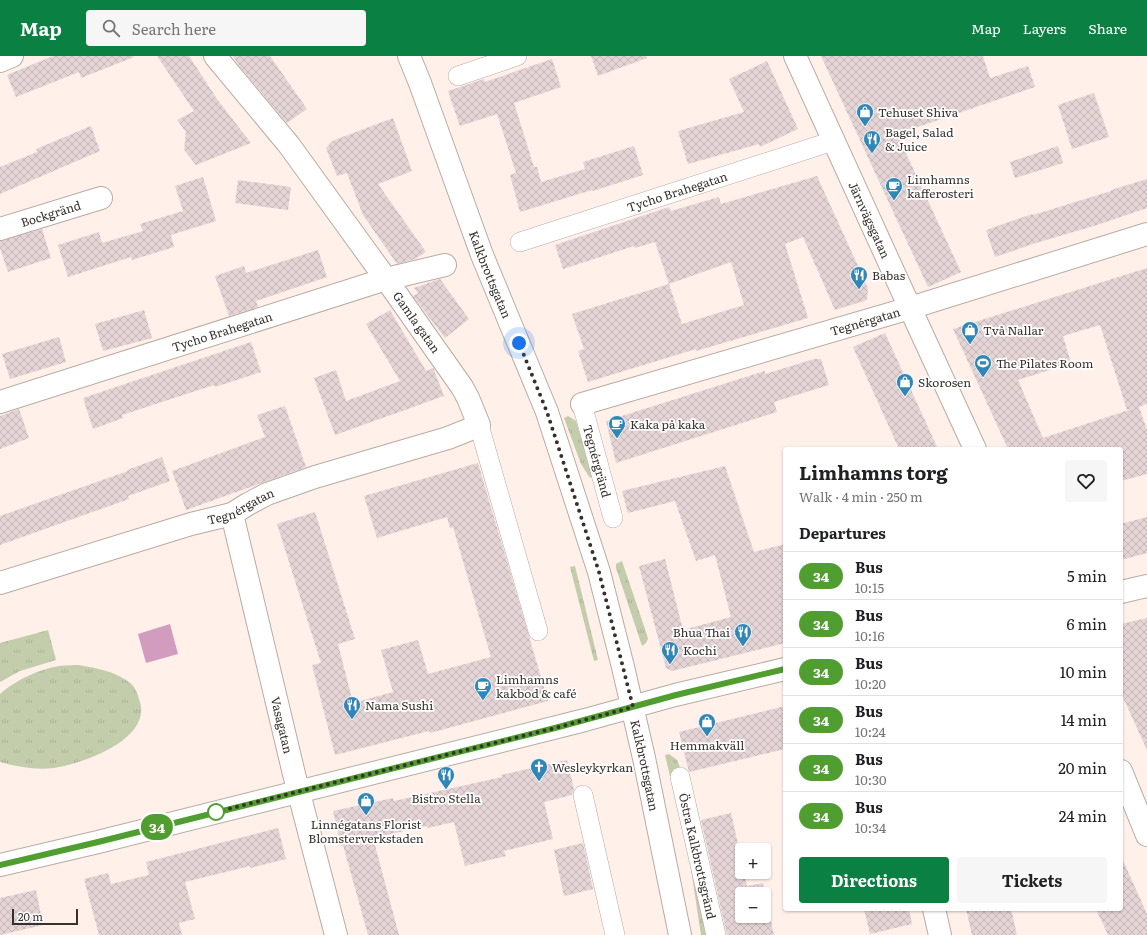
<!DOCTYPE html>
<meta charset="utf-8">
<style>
body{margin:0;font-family:Literata,serif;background:#f6f6f6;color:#202124;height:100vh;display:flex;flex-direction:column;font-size:15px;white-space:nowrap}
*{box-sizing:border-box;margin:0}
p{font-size:13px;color:#757577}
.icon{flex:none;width:22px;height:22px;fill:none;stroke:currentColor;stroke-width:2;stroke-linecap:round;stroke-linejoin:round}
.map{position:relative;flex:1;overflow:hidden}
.panel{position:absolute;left:783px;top:391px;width:340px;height:464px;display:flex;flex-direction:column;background:#fff;border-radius:4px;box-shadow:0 1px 3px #0004}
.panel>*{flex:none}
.badge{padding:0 8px;border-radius:13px;font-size:14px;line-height:26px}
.controls{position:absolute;left:735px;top:787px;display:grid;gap:8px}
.controls a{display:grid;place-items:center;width:36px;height:36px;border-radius:4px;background:#fff;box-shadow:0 1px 3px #0004;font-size:20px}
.scale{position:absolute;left:12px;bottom:10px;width:66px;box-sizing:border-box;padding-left:4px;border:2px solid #37312e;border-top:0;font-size:11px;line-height:14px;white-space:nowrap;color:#37312e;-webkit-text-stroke:3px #fff;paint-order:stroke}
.you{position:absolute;width:20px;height:20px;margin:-10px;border:3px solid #fff;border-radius:50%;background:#1a73e8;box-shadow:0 0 0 6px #1a73e833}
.map>.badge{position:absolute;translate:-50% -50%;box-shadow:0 0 0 2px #fff}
h2{padding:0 16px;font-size:15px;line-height:36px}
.round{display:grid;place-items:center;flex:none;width:42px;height:42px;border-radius:4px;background:#f6f6f6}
.overview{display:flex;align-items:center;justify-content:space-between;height:68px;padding:0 16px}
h1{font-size:19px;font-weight:700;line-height:30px}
.cta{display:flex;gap:8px;margin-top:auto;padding:8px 16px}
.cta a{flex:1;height:46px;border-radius:4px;background:#0b8043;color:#fff;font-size:16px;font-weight:700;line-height:46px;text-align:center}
.cta a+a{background:#f6f6f6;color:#202124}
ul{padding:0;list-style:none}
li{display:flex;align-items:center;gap:12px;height:48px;padding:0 16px;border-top:1px solid #e0e0e0}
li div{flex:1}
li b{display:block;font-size:15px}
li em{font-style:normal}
li .badge{min-width:44px;font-weight:700;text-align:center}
header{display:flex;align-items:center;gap:24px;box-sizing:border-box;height:56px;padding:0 20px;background:#0b8043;color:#fff}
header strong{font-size:19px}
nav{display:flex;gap:22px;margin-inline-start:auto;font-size:14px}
.search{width:280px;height:36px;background:#f6f6f6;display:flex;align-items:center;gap:10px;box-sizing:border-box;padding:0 14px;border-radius:4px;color:#757577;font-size:15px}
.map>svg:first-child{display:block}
</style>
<header>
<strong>Map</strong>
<div class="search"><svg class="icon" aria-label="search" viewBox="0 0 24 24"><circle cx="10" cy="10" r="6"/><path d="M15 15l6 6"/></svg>Search here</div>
<nav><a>Map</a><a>Layers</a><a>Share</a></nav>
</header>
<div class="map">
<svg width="1147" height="879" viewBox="0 0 1147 879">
<defs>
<pattern id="grass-tufts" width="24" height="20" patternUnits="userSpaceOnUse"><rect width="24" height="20" fill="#c4cdab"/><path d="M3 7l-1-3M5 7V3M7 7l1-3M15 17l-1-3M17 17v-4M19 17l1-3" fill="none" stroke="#a9b093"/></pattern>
<pattern id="building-cross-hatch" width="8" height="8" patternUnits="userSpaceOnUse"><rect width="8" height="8" fill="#e5d4d5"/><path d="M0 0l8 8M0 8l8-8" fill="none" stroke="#c5b6b7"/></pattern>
</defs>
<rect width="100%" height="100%" fill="#fff0e9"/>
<g fill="url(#grass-tufts)">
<path d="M568,360L576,365L587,402L594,420L590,422L581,408L564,362Z"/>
<path d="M622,505L647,579L648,583L646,587L642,590L616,512V508Z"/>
<path d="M575,510L598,604L594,605L570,511Z"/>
<path d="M48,574L56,604L20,615L0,626V587Z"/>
<path d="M79,609C95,612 113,615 126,624C135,629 137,636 140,646C151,684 82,708 54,712C36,714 18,711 0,706V638C14,625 41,612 60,610C66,609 73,609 79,609Z"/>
<path d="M669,698L677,704L680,711L674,713L694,797L708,879H701L689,800L665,699Z"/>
</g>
<path fill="#d19cbd" d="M170,568L178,598L146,607L138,578Z"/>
<g fill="url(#building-cross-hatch)" fill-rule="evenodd">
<path d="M53,0H133L134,1L81,22L79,16L16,41L7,19Z"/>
<path d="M157,0H189L217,43L251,87L196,109L184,94L186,76L177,64L194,55Z"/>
<path d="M233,0H270L307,53L287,67L240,11Z"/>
<path d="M591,0H646L647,2L598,20Z"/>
<path d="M821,0H983L990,22L1028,10L1035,31L897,78L961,216L928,231Z"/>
<path d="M552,3L561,31L514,47L534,111H537L541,126L585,113L583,106L634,90L643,119L593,135L592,134L520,156L510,119L516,117L497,58L460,70L448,35L484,23L485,26Z"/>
<path d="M767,5L798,73L760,91L759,88L688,108L678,75L744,56L729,23Z"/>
<path d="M1094,37L1109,81L1072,93L1058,49Z"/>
<path d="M393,62L412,115L378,128L426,196L415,203L397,208L363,159L347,117L337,120L326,92L332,85Z"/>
<path d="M91,70L100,95L0,138V111L37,96L36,93Z"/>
<path d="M1058,90L1063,107L1015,122L1010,106Z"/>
<path d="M817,120L868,232L867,244L835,254L803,181L785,188L808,262L696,295V293L588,326L578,295L584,293L572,258L669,228L655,186L635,192L634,190L563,213L555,189L669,151L671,155L719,141L721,148ZM731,206L744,249L682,268L669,228Z"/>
<path d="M203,121L216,165L171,179L174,191L132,204L131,201L68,221L58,189L99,176L102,187L143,175L140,168L183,155L175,130Z"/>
<path d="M1147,123V152L1097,169L1036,187L995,201L986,174L1032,158L1033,159L1111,135V134Z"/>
<path d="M238,124L291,131L288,154L235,147Z"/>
<path d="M42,173L51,202L8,216L0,192V185Z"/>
<path d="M318,194L327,221L256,245L258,251L229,260L215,220L244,210L246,217Z"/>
<path d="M1147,212V348L1139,351L1147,374V418L1121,425V393H1008L953,273ZM1100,269L1127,354L1135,352L1043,382L1018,324L1071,307L1063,280Z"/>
<path d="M440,223L469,263L445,282L413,240L418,237L414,232Z"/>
<path d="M144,254L152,282L103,295L95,268Z"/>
<path d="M390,254L426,315L434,312V314L444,340L335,379L314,322L336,314L346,345L400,325L366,268Z"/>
<path d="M885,277L938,393H899L853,291Z"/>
<path d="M59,281L66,306L10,323L2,298Z"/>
<path d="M251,286L261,316L215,331L214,329L122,359L123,362L93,373L83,342Z"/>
<path d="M814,303H821L829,329L774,346L777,356L616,407L606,365L765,315V318Z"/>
<path d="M285,350L306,411L186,454L172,415L265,381L257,359Z"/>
<path d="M19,353L29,382L0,393V360Z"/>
<path d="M162,401L170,425L128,440L129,443L0,489V460L128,415L127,414Z"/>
<path d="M478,407L548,645L430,677L429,675L335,699L312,609L321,607L277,468L315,456L355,583L338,588L353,647L393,636L381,594L418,584L428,618L491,601L453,471L450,472L447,461L377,482L364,440Z"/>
<path d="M725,410L754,496L785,488V587L672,615L666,612L639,510L665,503L683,574L731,561L715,499L696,505L675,445L628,457L622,435Z"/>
<path d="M1147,461V497L1121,504V468Z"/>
<path d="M1147,562V694L1121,637V568Z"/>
<path d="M785,650V693L689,716L679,676Z"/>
<path d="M567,704L574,733L572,739L544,746L553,783L504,795L506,800L465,810L454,766L428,772L427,770L373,782L399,879H368L343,789L341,790L333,755L393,742L394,745L502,721L501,719Z"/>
<path d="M731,757L742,806V816H744L747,830L763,827L774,879H727L701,764ZM742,838H764V860H742Z"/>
<path d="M278,772L286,803L250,812V810L185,826L195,863L179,867L182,879H99L84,823L108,817L111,828L149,819L146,806Z"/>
<path d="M583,787L593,833L564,840L554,794Z"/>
<path d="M1121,800L1147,858V879H1108L1096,853H1121Z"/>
<path d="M36,834L43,869L0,879V842Z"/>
<path d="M864,853H909L912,868L870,878Z"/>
<path d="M966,853H1011L1017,879H972Z"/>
</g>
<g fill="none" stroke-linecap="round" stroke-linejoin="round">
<defs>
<g id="pedestrian">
<path d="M458,20L517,0"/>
<path id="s1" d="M520,186L833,85"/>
<path id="s2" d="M582,348L613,462"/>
<path d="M479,369L538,575"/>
<path id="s3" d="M680,721L716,879"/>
<path d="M583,739L615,879"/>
</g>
<g id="minor">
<path id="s4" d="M795,0L910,252L975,393"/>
<path d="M0,5L12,0"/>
<path id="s5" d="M0,173L101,142"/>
<path id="s6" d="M0,346L386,223L445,209"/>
<path id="s7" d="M582,348L910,252L1147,178"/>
<path id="s8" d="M232,458L294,718L336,879"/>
<path id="s9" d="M0,527L191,468L232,458L248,448L267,438L315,421L448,382L468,374L479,369L468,342L462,331L386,223L289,89L215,0"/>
<path d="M1121,715L1147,779"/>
<path d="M934,853L940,879"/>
</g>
<g id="tertiary">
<path d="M1121,536L1147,530"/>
<path d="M0,809L98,786L585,664L675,639L785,613"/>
</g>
<g id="secondary">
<path id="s10" d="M409,0L420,27L482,199L547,356L599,516L623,611L644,702L680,879"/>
</g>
</defs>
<use href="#pedestrian" stroke="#b8aba3" stroke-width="20"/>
<use href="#minor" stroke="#b8aba3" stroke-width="24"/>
<use href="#tertiary" stroke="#b8aba3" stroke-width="24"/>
<use href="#secondary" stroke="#b8aba3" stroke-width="24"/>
<use href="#pedestrian" stroke="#fff" stroke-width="19"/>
<use href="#minor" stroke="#fff" stroke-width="22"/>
<use href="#tertiary" stroke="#fff" stroke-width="22"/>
<use href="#secondary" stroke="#fff" stroke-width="22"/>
</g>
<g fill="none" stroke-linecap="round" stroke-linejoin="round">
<defs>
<path id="line" d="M0,809L98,786L555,672L676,639L785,613"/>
</defs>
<use href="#line" stroke="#fff" stroke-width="9"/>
<use href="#line" stroke="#509e2f" stroke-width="6"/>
<path stroke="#37312e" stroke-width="4" stroke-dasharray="0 7.2" d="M216,756L555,672L633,651L599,516L547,356L519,287"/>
</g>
<defs>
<symbol id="shop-pin" viewBox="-11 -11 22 30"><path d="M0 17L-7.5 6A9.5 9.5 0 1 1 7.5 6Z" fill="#3186b5" stroke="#fff"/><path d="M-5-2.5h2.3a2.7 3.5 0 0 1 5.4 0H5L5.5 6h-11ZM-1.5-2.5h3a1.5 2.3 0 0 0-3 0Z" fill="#fff"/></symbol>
<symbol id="restaurant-pin" viewBox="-11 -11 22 30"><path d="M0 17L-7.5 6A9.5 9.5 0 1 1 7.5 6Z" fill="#3186b5" stroke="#fff"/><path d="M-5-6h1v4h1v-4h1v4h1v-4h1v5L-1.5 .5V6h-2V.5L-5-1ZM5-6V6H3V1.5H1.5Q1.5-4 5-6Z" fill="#fff"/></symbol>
<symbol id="cafe-pin" viewBox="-11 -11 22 30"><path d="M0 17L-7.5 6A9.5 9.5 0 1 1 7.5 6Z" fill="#3186b5" stroke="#fff"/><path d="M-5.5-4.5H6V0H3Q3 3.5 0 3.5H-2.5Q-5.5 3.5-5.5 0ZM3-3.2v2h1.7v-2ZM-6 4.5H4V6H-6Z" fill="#fff"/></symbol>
<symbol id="stadium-pin" viewBox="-11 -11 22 30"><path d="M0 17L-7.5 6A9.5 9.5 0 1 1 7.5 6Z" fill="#3186b5" stroke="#fff"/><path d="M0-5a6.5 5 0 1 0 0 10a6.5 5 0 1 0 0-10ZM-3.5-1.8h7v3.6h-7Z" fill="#fff"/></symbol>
<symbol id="church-pin" viewBox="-11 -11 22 30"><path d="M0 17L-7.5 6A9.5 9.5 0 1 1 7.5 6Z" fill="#3186b5" stroke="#fff"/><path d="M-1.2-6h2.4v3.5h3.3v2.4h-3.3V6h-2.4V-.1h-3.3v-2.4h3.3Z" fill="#fff"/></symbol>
</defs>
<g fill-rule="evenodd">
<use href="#shop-pin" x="855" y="46" width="20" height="27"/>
<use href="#restaurant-pin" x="862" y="73" width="20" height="27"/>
<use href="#cafe-pin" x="884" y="120" width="20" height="27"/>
<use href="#restaurant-pin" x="849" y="209" width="20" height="27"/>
<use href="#shop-pin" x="960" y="264" width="20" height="27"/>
<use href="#stadium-pin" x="973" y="297" width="20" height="27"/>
<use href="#shop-pin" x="895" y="316" width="20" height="27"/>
<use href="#cafe-pin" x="607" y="358" width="20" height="27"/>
<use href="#restaurant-pin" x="733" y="566" width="20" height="27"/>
<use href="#restaurant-pin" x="660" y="584" width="20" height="27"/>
<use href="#cafe-pin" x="473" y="620" width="20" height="27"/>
<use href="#restaurant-pin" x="342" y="639" width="20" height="27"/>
<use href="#shop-pin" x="697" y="656" width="20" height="27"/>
<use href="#church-pin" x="529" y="701" width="20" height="27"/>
<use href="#restaurant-pin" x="436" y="709" width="20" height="27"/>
<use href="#shop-pin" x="356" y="735" width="20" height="27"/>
</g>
<circle fill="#fff" stroke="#509e2f" stroke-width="2" cx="216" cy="756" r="8"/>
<g text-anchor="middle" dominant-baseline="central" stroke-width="3.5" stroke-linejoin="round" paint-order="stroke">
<g font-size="12" fill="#37312e" stroke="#fff" text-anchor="start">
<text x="878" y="56">Tehuset Shiva</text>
<text x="885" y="76">Bagel, Salad<tspan x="885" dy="14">&amp; Juice</tspan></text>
<text x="907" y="123">Limhamns<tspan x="907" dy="14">kafferosteri</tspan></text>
<text x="872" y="219">Babas</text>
<text x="983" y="274">Två Nallar</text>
<text x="996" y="307">The Pilates Room</text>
<text x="918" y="326">Skorosen</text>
<text x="630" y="368">Kaka på kaka</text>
<text x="730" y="576" text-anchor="end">Bhua Thai</text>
<text x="683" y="594">Kochi</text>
<text x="496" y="623">Limhamns<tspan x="496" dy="14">kakbod &amp; café</tspan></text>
<text x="365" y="649">Nama Sushi</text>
<text x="707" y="689" text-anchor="middle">Hemmakväll</text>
<text x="552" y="711">Wesleykyrkan</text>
<text x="446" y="742" text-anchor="middle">Bistro Stella</text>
<text x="366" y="768" text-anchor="middle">Linnégatans Florist<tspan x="366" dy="14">Blomsterverkstaden</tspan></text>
</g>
<g font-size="12" fill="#37312e" stroke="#fff">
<text stroke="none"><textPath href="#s1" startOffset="165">Tycho Brahegatan</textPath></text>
<text stroke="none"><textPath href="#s5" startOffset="53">Bockgränd</textPath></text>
<text stroke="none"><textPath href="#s4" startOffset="180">Järnvägsgatan</textPath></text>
<text stroke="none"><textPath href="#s10" startOffset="233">Kalkbrottsgatan</textPath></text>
<text stroke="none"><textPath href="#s7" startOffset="295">Tegnérgatan</textPath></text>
<text transform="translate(417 266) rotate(55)">Gamla gatan</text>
<text stroke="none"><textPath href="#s6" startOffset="233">Tycho Brahegatan</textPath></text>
<text stroke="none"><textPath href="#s2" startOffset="59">Tegnérgränd</textPath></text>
<text stroke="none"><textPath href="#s9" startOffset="253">Tegnérgatan</textPath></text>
<text stroke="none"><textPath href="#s8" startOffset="217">Vasagatan</textPath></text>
<text stroke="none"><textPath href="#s10" startOffset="749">Kalkbrottsgatan</textPath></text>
<text stroke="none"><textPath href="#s3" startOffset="81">Östra Kalkbrottsgränd</textPath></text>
</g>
</g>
</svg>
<div class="controls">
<a>+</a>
<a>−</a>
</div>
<div class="scale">20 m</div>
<div class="you" style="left:519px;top:287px"></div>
<b class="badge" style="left:157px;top:771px;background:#509e2f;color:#fff">34</b>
<section class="panel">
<div class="overview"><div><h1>Limhamns torg</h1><p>Walk · 4 min · 250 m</p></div><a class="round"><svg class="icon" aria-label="heart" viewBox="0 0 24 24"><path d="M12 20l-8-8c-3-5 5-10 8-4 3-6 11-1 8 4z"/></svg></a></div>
<h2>Departures</h2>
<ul>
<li><span class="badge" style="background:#509e2f;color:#fff">34</span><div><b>Bus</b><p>10:15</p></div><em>5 min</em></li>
<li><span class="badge" style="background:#509e2f;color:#fff">34</span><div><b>Bus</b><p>10:16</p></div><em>6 min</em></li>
<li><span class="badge" style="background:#509e2f;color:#fff">34</span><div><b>Bus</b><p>10:20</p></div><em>10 min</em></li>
<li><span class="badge" style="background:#509e2f;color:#fff">34</span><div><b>Bus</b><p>10:24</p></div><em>14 min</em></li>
<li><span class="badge" style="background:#509e2f;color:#fff">34</span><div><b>Bus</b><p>10:30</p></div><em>20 min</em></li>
<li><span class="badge" style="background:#509e2f;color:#fff">34</span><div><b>Bus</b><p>10:34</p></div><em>24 min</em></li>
</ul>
<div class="cta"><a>Directions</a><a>Tickets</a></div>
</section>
</div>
